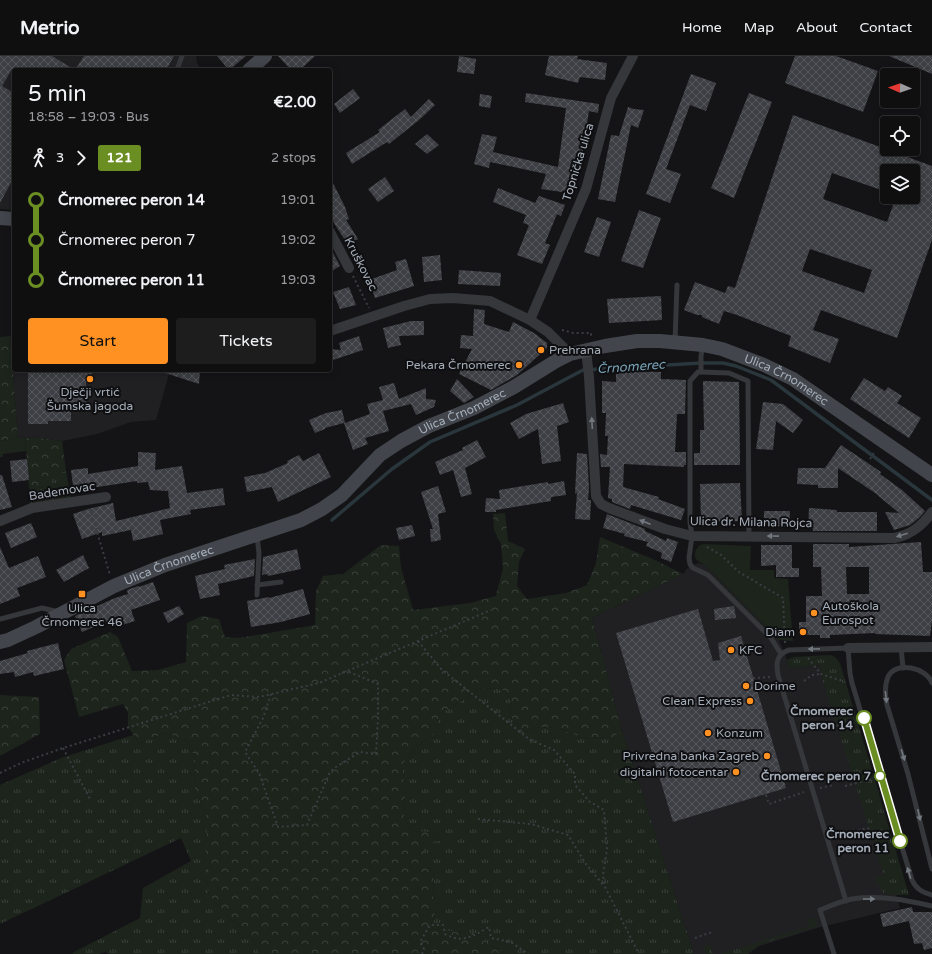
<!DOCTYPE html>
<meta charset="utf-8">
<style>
body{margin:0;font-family:"Varela Round",sans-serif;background:#1d1d1e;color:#f1f3f6;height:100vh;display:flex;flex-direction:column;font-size:15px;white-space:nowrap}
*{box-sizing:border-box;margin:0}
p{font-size:13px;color:#9b9c9f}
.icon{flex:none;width:22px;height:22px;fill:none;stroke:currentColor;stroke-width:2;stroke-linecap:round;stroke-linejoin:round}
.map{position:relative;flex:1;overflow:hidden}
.sheet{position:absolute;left:12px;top:12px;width:320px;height:304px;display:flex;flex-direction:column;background:#0f0f10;border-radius:4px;box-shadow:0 2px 10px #0003,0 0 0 1px #2f2f30}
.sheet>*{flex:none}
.badge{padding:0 8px;border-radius:3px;font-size:14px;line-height:26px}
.needle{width:26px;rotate:272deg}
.buttons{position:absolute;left:880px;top:12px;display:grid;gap:8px}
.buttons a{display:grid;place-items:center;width:40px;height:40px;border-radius:4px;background:#0f0f10;box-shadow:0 2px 10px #0003,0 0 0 1px #2f2f30;font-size:20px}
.map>.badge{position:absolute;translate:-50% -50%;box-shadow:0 0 0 2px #fff}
.legs{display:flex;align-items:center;gap:6px;height:44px;padding:0 16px;font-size:13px}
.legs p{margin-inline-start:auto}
.summary{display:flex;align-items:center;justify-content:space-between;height:68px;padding:0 16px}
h1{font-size:22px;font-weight:600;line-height:30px}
.primary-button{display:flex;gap:8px;margin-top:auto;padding:8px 16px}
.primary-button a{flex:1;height:46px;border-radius:4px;background:#ff9123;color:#111;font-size:16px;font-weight:600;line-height:46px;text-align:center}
.primary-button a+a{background:#1d1d1e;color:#f1f3f6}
ul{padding:0 16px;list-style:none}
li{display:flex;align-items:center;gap:14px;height:40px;font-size:15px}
li i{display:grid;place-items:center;width:6px;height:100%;margin:0 5px;background:currentColor}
li i::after{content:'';width:10px;height:10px;margin:-5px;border:3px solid;border-radius:50%;background:#0f0f10}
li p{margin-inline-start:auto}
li:first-child i{background:linear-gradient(#0000 50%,currentColor 0)}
li:last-child i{background:linear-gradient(currentColor 50%,#0000 0)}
header{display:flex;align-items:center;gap:24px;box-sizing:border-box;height:56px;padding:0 20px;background:#0f0f10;border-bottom:1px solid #2f2f30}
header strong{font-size:19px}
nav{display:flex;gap:22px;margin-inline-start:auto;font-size:14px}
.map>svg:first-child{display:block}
</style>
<header>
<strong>Metrio</strong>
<nav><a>Home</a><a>Map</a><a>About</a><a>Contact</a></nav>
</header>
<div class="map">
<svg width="932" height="898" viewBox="0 0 932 898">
<defs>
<pattern id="grass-tufts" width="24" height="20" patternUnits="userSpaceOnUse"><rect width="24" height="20" fill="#1c241c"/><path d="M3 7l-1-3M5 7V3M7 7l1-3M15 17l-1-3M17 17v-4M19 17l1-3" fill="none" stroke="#3a413b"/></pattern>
<pattern id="forest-crowns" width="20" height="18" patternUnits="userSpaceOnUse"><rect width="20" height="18" fill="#1c241c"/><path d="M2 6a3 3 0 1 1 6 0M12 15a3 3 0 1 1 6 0" fill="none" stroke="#3a413b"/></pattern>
<pattern id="building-cross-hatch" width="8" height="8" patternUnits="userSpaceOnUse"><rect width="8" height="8" fill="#3e3f44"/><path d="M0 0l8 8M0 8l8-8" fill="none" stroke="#57585d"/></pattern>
</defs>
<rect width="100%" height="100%" fill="#141416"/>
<g fill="#202023">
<path d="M0,0H196L197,7L201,14H14V154L0,153Z"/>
<path d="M10,280H14V314H170L156,364L131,366L97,378L62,385L33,381L18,382Z"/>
<path d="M699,507L706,510L709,513L779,584L787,604L788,613L828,608L900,852L817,872L734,898H694L622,674L592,562L683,518L689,510Z"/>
</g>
<g fill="url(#grass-tufts)">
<path d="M66,415L71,443L30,447L29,430L43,432L58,417Z"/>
<path d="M830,599L835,601L840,607L909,839H896L883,837L874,821L884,820L823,625L820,609L788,613L787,604L793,601Z"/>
<path d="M501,632L511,644L510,660L524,676L540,671L557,672L584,682L612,681L622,674L694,898H504L475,877H463L432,873L434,860L441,844L433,841L434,813L424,812V788L442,784L427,776L411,775L404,761L405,736L402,709L415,692L437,676L439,658L482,633Z"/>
<path d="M165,677L187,684L195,702L194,730L207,762L208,837L220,852L232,864L246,874L257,891L258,898H109L105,896L99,898H72L74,896L140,862L143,832L191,805L181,782L0,868V729L61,702L133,679L139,687Z"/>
<path d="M813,862L818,870L761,888L748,898H720L809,870L807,863Z"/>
<path d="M710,888L713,898H706L703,890Z"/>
</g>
<g fill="url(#forest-crowns)">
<path d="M10,280L18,382L0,385V281Z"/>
<path d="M33,381L62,385L66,415C56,417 53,421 49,431L43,432L29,430L25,382Z"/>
<path d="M505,457L508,485L525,493L519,506L517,530L527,543L566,537L587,529L596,507L600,481L655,504L683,518L592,562L622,674L613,681L584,682L557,672L540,671L524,676L510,660L511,644L501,632L482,633L439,658L437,676L415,692L402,709L405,736L404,761L411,775L427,776L442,784L424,789V812L434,813L433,841L441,844L434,860L432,873L463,877H475L504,898H258L257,891L246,874L232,864L220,852L208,837L206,804L207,762L194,730L195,702L187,684L165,677L139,687L128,671V657L123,648L79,661L64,604L71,593L110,576L118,581L132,615L158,614L186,606L187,567L202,560L219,563L225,581L239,582L315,569L316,535L323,520L343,518L381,489L399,490L401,511L413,554L470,547L496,540L503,512L501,488L494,474L493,458Z"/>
<path d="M0,639L39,641L40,678L0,700Z"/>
</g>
<g fill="#1c241c">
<path d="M17,382H25L26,395L3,398V401H0V385Z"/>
<path d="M703,488L751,490L750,514H774V522L788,523L793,585L779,584L709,513C703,507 691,505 696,494C698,491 699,489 703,488Z"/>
</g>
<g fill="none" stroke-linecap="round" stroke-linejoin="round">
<path stroke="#29363b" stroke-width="3.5" d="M332,464L392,413L430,386L517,349L583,314L701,307H723L736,310L771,324L932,444"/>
</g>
<g fill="url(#building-cross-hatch)" fill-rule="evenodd">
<path d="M0,0H52L75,14L12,13L2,30L14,37V121L0,147Z"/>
<path d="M84,0H174L166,14H75Z"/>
<path d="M217,0H246L229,14Z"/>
<path d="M278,0H315L300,14H291Z"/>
<path d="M459,0L476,3L474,18L457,16Z"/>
<path d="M549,0H578L577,3L607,7L605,24L580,21L578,27L545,19Z"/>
<path d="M795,0H836L878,15L863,56L785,27Z"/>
<path d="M889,0H932V18Z"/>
<path d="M691,18L716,27L706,55L690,49L666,113L681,118L670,147L646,138Z"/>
<path d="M353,33L360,42L340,57L334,48Z"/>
<path d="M526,37L599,48L598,57L589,55L580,113L574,126H573L569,137L541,133L546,118L490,106L489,112L474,108L482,78L497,81L493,96L558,111L566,52L525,46Z"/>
<path d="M749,37L772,46L734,142L711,132Z"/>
<path d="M480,38L492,40L490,52L479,50Z"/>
<path d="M429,43L435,49L419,64L389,88L387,86L352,108L346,97L380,76L378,74L405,53L411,61Z"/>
<path d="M628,51L634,53L644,54L638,72L631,69L615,146L598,143L611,79L619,80Z"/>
<path d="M793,59L932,110V184L897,282L821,254L813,274L839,283L830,307L788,290L791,280L737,259L724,255L719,268L702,261V259H697L684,254L695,226L725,237L728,230L735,232ZM887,115H913V141H896L887,166L823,143L832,117L887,136ZM810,193L872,214L864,237L802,215Z"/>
<path d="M427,78L439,89L427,98L415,88Z"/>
<path d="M330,121L345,151L349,163L346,164L358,183L348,189L334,167L330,154Z"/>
<path d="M385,121L394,135L378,146L368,133Z"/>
<path d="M498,132L535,147L539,140L565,149L561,160L557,158L545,187L550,189L542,208L517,199L529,169L523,167L526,159L493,146Z"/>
<path d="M639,154L661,162L643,212L621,205Z"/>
<path d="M597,161L611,166L599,201L584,196Z"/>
<path d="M330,191L340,210L330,216Z"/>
<path d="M440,199L442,224L424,226L422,201Z"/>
<path d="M406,203L414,230L375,242L369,224L397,214L395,206Z"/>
<path d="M459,214L501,217L500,230L458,228Z"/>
<path d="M349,231L356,249L340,253L333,236Z"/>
<path d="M661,240L662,264L609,267L607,243Z"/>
<path d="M474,253L485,254L484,268L509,276L513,266L534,277L547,287V292L517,319L491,334L459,318L472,293L460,292L461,279L473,280Z"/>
<path d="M411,265H424V279L399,280L401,289L388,292L383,272Z"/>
<path d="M359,280L363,294L330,305V293L341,294L339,287Z"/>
<path d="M28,314H92V326H86V353H71V365H48V368H28Z"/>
<path d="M162,314H200L199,328L162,316Z"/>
<path d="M616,315L661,316V323L686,324L685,358H677L675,396H686V409H684V411L624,408L623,431L659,441L658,443L685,453L681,464L631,449L630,453L612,446V443L608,442L610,411H601L600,398L607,399L608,380H605L606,357H602V325L616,326Z"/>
<path d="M864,322L885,335L888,331L902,340L897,347L921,362L909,382L850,343Z"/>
<path d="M457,323L474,341L464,347L450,335Z"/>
<path d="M703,325L739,326L740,409H694V397H700V374H704Z"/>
<path d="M394,327L399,343L426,332V343L436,344L434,351L416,359L411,348L383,355L389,375L365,382L368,388L353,394L344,367L325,372V373L315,377L309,364L326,357L342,354L345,367L370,358L367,348L383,344L379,331Z"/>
<path d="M763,346L783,348L803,364L793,377L776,365L773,394L756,393Z"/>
<path d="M563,347L569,366L557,370L561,405L542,408L538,373L519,383L510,367L526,358Z"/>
<path d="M477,384L486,401L465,412L472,438L461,441L453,414L440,419L435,406L463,394L462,392Z"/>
<path d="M841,389L881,416L880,418L902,434L925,455L920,461L910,469L894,474L885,456L899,457L875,437L838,412V432H818V429L797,428L798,412H825Z"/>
<path d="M138,396L156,397L155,414L182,410L187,437L223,432L225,449L190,454L191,458L160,464L163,478L133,485L131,474L102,480V476L82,483L73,458L88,453L113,447L116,465L170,452L168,435L150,434L148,426L137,427V425L91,432V435L74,437L71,414L88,412V418L138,410Z"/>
<path d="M319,397L331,421L278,446L272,431L247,436L244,421L265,417L288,407L287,405L299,399L303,405Z"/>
<path d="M577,397L587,398L589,432L588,444H591L590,464L575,463L577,437L575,438Z"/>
<path d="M27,403L29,424L12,426L10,405Z"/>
<path d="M0,419H2L12,451L0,454Z"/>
<path d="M564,425L566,439L551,441V445L496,454V456H485L486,442L500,443L499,434L548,426V428Z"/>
<path d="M740,427L742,465L701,466L700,428Z"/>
<path d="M438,430L446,456L438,458L441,484L431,486L430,473H433L421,436Z"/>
<path d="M809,452L837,454V456H877V475H813V473H808Z"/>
<path d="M764,455H790L789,471L764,470Z"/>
<path d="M607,458L645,473V475L666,485L667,482L678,486L671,506L661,502L662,497L646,490L648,486L624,480L625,478L603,472Z"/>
<path d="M31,467L37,481L11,492L5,477Z"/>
<path d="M412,469L415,480L399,484L396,472Z"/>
<path d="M921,486L923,516H932V564L930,580L875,578V577L830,579V582H820V579H799V566H806V540H822L821,511H813V488H849V491ZM846,511H869V538H847Z"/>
<path d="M761,489H792V512H799V521H776V509L761,510Z"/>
<path d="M0,491L9,512L38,500L46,521L17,532L20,540L0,548Z"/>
<path d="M297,493L301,513L268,520L267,518L262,519L263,501Z"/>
<path d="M83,499L89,512L64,526L56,514Z"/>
<path d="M255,503L254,520L218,528L220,539L200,543L195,520L225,513L224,509Z"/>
<path d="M153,526L160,544L131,554L135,565L122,569L120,560L82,576L75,560L115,542L128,538L127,534L138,530L139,531Z"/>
<path d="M303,533L310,558L281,566L251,571L247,545L269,541V542Z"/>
<path d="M179,550L184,558L168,567L163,557Z"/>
<path d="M734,550L736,562L715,564L714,553Z"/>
<path d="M698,553L713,605L720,604L718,587L741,580L786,732L673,766L616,577Z"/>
<path d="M58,587L64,613L34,620L33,616L15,621L14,616L0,618V605L28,597L27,595Z"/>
<path d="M912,851L913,856H932V892L924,894L922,887L914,888L909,865L883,871L880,858Z"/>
</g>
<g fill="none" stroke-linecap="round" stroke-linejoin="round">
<g stroke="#3a3e42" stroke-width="2" stroke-dasharray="2 3" stroke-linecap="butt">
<path d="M11,126L13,127L14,125"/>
<path d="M353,220L369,252"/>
<path d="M562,274L573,277H591V281"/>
<path d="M870,403L875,395"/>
<path d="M90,453L110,519"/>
<path d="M707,491L721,499L739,516L783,542L785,587"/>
<path d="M418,585L442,614L529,683L554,694L575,718V729L590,746L604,754L607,793L603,819L605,831L637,894V898"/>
<path d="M808,602L821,618L843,625"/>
<path d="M753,622L772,621"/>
<path d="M804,625L812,619L821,618"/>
<path d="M271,638L263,662L245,696L259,717L278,771L307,769L330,716L336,711L360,696L376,698L378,662V628L347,615"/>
<path d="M822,674L856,664"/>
<path d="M63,692L90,743"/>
<path d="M0,717L21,707L63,692L231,639L259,641L319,627L491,554"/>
<path d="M845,730L873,723"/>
<path d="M820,732L833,729"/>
<path d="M766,739L769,748L804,736"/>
<path d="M478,763L531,768L568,779L586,808L604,830"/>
<path d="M853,776L867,772L891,783"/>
<path d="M695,882L712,876"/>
<path d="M422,898L424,893L420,886L430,869H443L445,878C462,888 473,880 489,871L491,882L511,886L528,898"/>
</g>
<g stroke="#35373b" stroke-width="5">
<path d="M177,14L182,0"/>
<path d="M675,285L677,229"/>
<path d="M703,289L701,300V316H698L690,325V467L692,480L689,502L690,508L693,512L708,519L771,582L781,598"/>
<path d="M701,316L729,317L748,325L749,480"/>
<path d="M257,529L281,526"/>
<path d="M257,539L259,497L257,480"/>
<path d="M0,563L42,552L59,556"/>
<path d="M901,591L903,612"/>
<path d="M932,627C927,612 896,604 888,621C884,630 885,639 887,649L908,718L932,813"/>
<path d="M846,845L778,619C776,608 776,598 789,594L848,592L850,617L852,627L912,824C916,833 922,836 932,839"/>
<path d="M834,898L820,854C830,850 841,845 852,843C879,839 906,844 932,850"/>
</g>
<g stroke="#35373b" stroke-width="10">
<path d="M330,176L349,212"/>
<path d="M530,264L586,133L611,42L633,0"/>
<path d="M330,275L404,250L430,243L453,242L490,245L530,264L548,276L570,298"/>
<path d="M586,294L589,321L596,440L601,448L609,452L665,473L692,480L894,482C911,479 922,470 932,456"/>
<path d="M0,465L32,452L106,441"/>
<path d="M848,592L932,591"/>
</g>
<g stroke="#42464c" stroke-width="14">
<path d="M249,14L265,0"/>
<path d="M0,162L14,163"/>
<path id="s1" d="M0,586L8,584L36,571L114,530L165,509L301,464L322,453L342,439L380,399L401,385L414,378L429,370L474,352L514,331L556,305L570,298L605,290L637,285H660L703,289L722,293L764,309L793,323L932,419"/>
</g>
</g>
<defs><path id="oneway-solid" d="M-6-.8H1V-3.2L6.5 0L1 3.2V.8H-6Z"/></defs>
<g fill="#727880">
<use href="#oneway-solid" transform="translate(592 367) rotate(-93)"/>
<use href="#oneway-solid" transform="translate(645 466) rotate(-159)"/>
<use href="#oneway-solid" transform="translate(902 479) rotate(163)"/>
<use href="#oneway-solid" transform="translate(773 480) rotate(-179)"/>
<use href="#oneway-solid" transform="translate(814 593) rotate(179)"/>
<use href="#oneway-solid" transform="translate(886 641) rotate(84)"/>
<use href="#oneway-solid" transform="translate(903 699) rotate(73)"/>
<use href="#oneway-solid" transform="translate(919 759) rotate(77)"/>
<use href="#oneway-solid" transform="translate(909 817) rotate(-107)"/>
<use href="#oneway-solid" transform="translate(869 843)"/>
</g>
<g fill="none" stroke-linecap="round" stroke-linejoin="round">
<defs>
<path id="line-1" d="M864,662L900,785"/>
</defs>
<use href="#line-1" stroke="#fff" stroke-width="9"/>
<use href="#line-1" stroke="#6b8e23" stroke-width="6"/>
</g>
<g fill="#ff9123" stroke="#0f0f11" stroke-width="1.5">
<circle cx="541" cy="294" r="4"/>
<circle cx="519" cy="309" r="4"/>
<circle cx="90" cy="323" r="4"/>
<rect x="78" y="534" width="8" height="8" rx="2"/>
<circle cx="814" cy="557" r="4"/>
<circle cx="803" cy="576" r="4"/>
<circle cx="731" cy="594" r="4"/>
<circle cx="746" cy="630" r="4"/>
<circle cx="750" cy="645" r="4"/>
<circle cx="708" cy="677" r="4"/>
<circle cx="767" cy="700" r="4"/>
<circle cx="736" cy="716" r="4"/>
</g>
<g fill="#fff" stroke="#6b8e23" stroke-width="2">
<circle cx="864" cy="662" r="7"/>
<circle cx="880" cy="720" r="5"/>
<circle cx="900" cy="785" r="7"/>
</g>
<g text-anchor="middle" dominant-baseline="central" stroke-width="4" stroke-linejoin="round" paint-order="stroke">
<g font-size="12" fill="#a4adb8" stroke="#0f0f11">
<text transform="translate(578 106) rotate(-73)">Topnička ulica</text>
<text transform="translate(361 208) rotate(63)">Kruškovac</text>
<text stroke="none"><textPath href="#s1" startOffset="870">Ulica Črnomerec</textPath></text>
<text stroke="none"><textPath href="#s1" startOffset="522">Ulica Črnomerec</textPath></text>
<text transform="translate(62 435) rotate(-9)">Bademovac</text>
<text transform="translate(751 466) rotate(1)">Ulica dr. Milana Rojca</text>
<text stroke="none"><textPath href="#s1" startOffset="186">Ulica Črnomerec</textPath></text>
</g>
<g font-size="12" fill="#a4adb8" stroke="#0f0f11" text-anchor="start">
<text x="549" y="294">Prehrana</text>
<text x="511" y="309" text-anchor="end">Pekara Črnomerec</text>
<text x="90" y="336" text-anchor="middle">Dječji vrtić<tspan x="90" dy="14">Šumska jagoda</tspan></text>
<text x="822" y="550">Autoškola<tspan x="822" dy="14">Eurospot</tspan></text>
<text x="82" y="552" text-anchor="middle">Ulica<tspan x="82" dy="14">Črnomerec 46</tspan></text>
<text x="795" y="576" text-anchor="end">Diam</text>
<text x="739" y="594">KFC</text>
<text x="754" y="630">Dorime</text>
<text x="742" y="645" text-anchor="end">Clean Express</text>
<text x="716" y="677">Konzum</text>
<text x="759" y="700" text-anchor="end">Privredna banka Zagreb</text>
<text x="728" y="716" text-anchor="end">digitalni fotocentar</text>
</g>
<g font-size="12" font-weight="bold" fill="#a4adb8" stroke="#0f0f11" text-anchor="end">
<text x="853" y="655">Črnomerec<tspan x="853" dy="14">peron 14</tspan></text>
<text x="871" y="720">Črnomerec peron 7</text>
<text x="889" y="778">Črnomerec<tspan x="889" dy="14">peron 11</tspan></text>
</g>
<g font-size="13" font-style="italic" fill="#78a3b6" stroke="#0f0f11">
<text transform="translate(631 311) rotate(-4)">Črnomerec</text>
</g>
</g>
</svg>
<div class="buttons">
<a><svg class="needle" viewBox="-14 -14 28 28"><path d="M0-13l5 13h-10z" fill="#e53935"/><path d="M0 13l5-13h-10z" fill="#9b9c9f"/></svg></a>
<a><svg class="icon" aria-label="locate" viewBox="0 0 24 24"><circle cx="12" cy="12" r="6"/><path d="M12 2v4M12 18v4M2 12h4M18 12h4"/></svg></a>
<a><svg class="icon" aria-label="layers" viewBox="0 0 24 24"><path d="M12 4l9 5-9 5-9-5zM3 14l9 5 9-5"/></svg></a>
</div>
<section class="sheet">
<div class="summary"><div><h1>5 min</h1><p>18:58 – 19:03 · Bus</p></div><b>€2.00</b></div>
<div class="legs"><svg class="icon" aria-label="walk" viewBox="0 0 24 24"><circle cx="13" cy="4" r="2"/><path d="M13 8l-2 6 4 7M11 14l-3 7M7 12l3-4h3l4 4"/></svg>3<svg class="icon" aria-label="forward" viewBox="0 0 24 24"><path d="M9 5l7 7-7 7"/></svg><b class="badge" style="background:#6b8e23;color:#fff">121</b><p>2 stops</p></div>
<ul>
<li><i style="color:#6b8e23"></i><b>Črnomerec peron 14</b><p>19:01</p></li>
<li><i style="color:#6b8e23"></i><span>Črnomerec peron 7</span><p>19:02</p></li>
<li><i style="color:#6b8e23"></i><b>Črnomerec peron 11</b><p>19:03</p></li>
</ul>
<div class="primary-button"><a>Start</a><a>Tickets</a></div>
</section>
</div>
